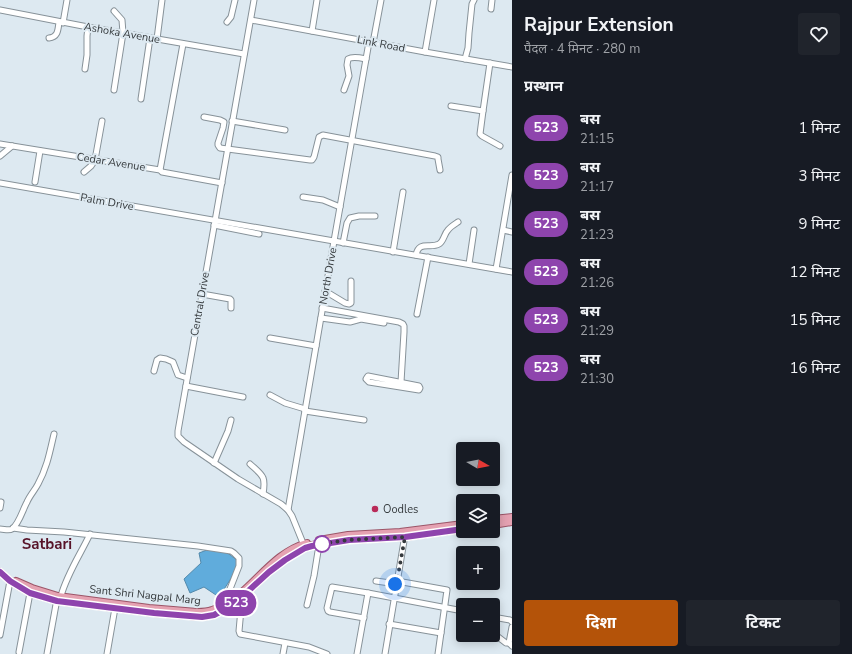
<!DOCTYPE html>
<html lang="hi">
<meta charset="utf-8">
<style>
body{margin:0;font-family:"Nunito Sans","Noto Sans Devanagari",sans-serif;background:#20242c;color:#f1f3f6;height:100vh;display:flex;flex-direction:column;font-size:15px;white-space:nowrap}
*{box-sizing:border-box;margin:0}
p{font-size:13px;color:#9ea1a6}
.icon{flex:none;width:22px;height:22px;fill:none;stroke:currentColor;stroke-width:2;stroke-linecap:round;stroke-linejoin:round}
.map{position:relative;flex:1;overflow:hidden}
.drawer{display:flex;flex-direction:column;background:#171b24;width:340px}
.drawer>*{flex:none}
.badge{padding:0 8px;border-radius:13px;font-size:14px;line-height:26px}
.needle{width:26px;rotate:99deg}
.controls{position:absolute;left:456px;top:442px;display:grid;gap:8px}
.controls a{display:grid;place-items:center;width:44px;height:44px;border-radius:4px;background:#171b24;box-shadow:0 2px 10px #0003;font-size:20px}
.you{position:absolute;width:20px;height:20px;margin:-10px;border:3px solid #fff;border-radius:50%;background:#1a73e8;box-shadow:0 0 0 6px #1a73e833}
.map>.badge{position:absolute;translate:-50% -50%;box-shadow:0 0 0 2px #fff}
h2{padding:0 12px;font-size:15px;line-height:36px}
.round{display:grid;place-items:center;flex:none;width:42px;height:42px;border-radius:4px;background:#20242c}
.headline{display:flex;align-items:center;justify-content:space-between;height:68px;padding:0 12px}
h1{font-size:19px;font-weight:700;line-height:30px}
.button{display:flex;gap:8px;margin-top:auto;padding:8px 12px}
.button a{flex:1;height:46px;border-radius:4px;background:#b45309;color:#fff;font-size:16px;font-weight:700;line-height:46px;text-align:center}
.button a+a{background:#20242c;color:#f1f3f6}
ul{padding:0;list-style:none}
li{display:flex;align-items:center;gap:12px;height:48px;padding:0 12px}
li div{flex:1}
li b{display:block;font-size:15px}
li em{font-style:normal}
li .badge{min-width:44px;font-weight:700;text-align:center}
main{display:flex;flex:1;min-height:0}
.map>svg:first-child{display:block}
</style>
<main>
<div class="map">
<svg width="512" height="654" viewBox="0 0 512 654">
<rect width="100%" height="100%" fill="#dde9f1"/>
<path fill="#60acdc" stroke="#538aac" d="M222,549L241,563L219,597L204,587L190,593L184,579L201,563L199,553L207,550Z"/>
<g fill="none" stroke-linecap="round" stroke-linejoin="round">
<defs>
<g id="minor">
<path d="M254,0L178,431V436L184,442L238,479L281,504L288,510L292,516L305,548"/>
<path d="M491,9L492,0"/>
<path d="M0,10L88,27L244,54"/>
<path d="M251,20L425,52L512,67"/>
<path d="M227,22L231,17L235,0"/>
<path d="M63,23L67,0"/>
<path d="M312,31L317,0"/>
<path d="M49,38C58,37 58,30 59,22"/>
<path d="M157,39L162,0"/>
<path d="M373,43L381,0"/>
<path d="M425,52L434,0"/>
<path d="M465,59L468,48L469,33L472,4L474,0"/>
<path d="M490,63L483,111L480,134L482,136L500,146"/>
<path d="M85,69L87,55V36L88,27"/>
<path d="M114,90L123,33L122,20L114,11"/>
<path d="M344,90L349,76L347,65L348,59C353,56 361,58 366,59"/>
<path d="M141,99L150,38"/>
<path d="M451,106L483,111"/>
<path d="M204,117L220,120L224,122L223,128L218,143V145L220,148L310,160H312L314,157L319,137L323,135L435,156L438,157V159L440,170"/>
<path d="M232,121L285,130"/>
<path d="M0,144L160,170L162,172L222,183"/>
<path d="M0,156L12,146"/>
<path d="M160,170L183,44"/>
<path d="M84,172L91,166L95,160L102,121"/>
<path d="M35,182L40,151"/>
<path d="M0,183L512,272"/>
<path d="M303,197L323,200L340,207"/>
<path d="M214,225L259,234"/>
<path d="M503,230L512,232"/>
<path d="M343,243L347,223L350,218L359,216H375"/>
<path d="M393,252L403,192"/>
<path d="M416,255C419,240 430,249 439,244C444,241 444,234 448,230C450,227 455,224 458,222"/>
<path d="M469,264L474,230"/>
<path d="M496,269L512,175"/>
<path d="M325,291L345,303L349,304L351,303V281"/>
<path d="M202,294L230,299L231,300V308"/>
<path d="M322,308L399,322L403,324L404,326V332L401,382"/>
<path d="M417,314L428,257"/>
<path d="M321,318L350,322L361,319L384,323"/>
<path d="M270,338L316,346"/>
<path d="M154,371L157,360L160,358L166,359L173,362L178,375L187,378"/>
<path d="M368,376L419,386L420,388L419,390L369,382L366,379Z"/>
<path d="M186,386L243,397"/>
<path d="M270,395L285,403L305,409"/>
<path d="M305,411L364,420"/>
<path d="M214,463L228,431L231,420"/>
<path d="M250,464C263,476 266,476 263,494"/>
<path d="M0,508L1,502"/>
<path d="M288,510L334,241L369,42"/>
<path d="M13,528L27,530L64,532L198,546L231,551L234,553L239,558V566L228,594V597L232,603"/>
<path d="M0,529C4,529 9,531 12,529C19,524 23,509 27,502C30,495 35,490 38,484C47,468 50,451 54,434"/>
<path d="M376,581L397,584"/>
<path d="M397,581L447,590L438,654"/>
<path d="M61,596C67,574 80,555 90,534"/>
<path d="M242,598L239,631L240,634L309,647L327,654"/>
<path d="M307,605L314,576L319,545"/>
<path d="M493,617L510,620L512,622"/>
<path d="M364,618L330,612L328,611L327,608L332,587L368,593"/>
<path d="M389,624L441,633"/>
<path d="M493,633L506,643H509L512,646"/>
<path d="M0,635L10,581"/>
<path d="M509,643L512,627"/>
<path d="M19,652L30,593"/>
<path d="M47,654L57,599"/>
<path d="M107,654L115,608"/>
<path d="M283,654L285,643"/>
<path d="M357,654L368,593L463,611"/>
<path d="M385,654L405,535"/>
</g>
<g id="major">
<path d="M493,519L512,517"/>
<path d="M493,525L512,522"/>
<path d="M319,540L348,535L400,532L463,524"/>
<path d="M0,572L10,581L30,593L57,601L154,613L201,617L214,615L233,605L269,572L285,559L305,548L312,545L349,540L405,537L463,529"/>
<path d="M16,581L32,588L58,596L149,608L197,612C202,612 207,612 212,610C249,599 267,554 307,543"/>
</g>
</defs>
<use href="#minor" stroke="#879299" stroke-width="7"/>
<use href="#major" stroke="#9c5568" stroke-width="8"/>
<use href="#minor" stroke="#fff" stroke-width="5"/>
<use href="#major" stroke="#e5a2b2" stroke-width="6"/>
</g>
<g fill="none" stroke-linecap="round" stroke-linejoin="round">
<defs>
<path id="line" d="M0,572L10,581L30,593L57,601L154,613L202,617L214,615L233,605L269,572L285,560L305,548L312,546L349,540L405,537L463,529"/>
</defs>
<use href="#line" stroke="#fff" stroke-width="9"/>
<use href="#line" stroke="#8e44ad" stroke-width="6"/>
<path stroke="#353a3d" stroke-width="4" stroke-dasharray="0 7.2" d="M322,544H319L349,540L405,537L397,581V584H395"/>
</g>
<circle fill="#b92a59" stroke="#dde9f1" stroke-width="1.5" cx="375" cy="509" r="4"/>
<circle fill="#fff" stroke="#8e44ad" stroke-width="2" cx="322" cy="544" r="8"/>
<g text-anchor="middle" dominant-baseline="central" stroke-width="4" stroke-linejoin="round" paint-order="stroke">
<g font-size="11" fill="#353a3d" stroke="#dde9f1">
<text transform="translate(122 33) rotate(10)">Ashoka Avenue</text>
<text transform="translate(381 44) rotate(11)">Link Road</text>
<text transform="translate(111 162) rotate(9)">Cedar Avenue</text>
<text transform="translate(107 202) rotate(10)">Palm Drive</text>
<text transform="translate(328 276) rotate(-80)">North Drive</text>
<text transform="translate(200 304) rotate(-80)">Central Drive</text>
<text transform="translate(145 595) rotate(6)">Sant Shri Nagpal Marg</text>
</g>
<g font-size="11" fill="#353a3d" stroke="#dde9f1" text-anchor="start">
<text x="383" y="509">Oodles</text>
</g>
<g font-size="15" font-weight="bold" fill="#571328" stroke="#dde9f1">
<text x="47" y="544">Satbari</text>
</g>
</g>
</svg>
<div class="controls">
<a><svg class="needle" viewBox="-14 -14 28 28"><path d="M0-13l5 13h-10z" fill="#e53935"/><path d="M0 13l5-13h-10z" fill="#9ea1a6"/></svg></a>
<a><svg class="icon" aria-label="layers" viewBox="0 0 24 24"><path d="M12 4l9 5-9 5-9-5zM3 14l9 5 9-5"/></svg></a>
<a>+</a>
<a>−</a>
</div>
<div class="you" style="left:395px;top:584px"></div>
<b class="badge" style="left:236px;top:603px;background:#8e44ad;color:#fff">523</b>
</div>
<section class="drawer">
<div class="headline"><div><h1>Rajpur Extension</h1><p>पैदल · 4 मिनट · 280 m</p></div><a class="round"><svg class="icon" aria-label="heart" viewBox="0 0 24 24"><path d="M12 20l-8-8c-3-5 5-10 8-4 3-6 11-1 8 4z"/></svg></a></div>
<h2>प्रस्थान</h2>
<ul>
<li><span class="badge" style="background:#8e44ad;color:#fff">523</span><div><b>बस</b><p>21:15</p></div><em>1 मिनट</em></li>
<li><span class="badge" style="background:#8e44ad;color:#fff">523</span><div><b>बस</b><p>21:17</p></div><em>3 मिनट</em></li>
<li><span class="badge" style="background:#8e44ad;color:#fff">523</span><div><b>बस</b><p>21:23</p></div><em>9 मिनट</em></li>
<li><span class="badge" style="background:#8e44ad;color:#fff">523</span><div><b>बस</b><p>21:26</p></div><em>12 मिनट</em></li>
<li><span class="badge" style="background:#8e44ad;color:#fff">523</span><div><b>बस</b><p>21:29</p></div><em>15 मिनट</em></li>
<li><span class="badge" style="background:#8e44ad;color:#fff">523</span><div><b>बस</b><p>21:30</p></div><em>16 मिनट</em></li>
</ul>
<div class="button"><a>दिशा</a><a>टिकट</a></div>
</section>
</main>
